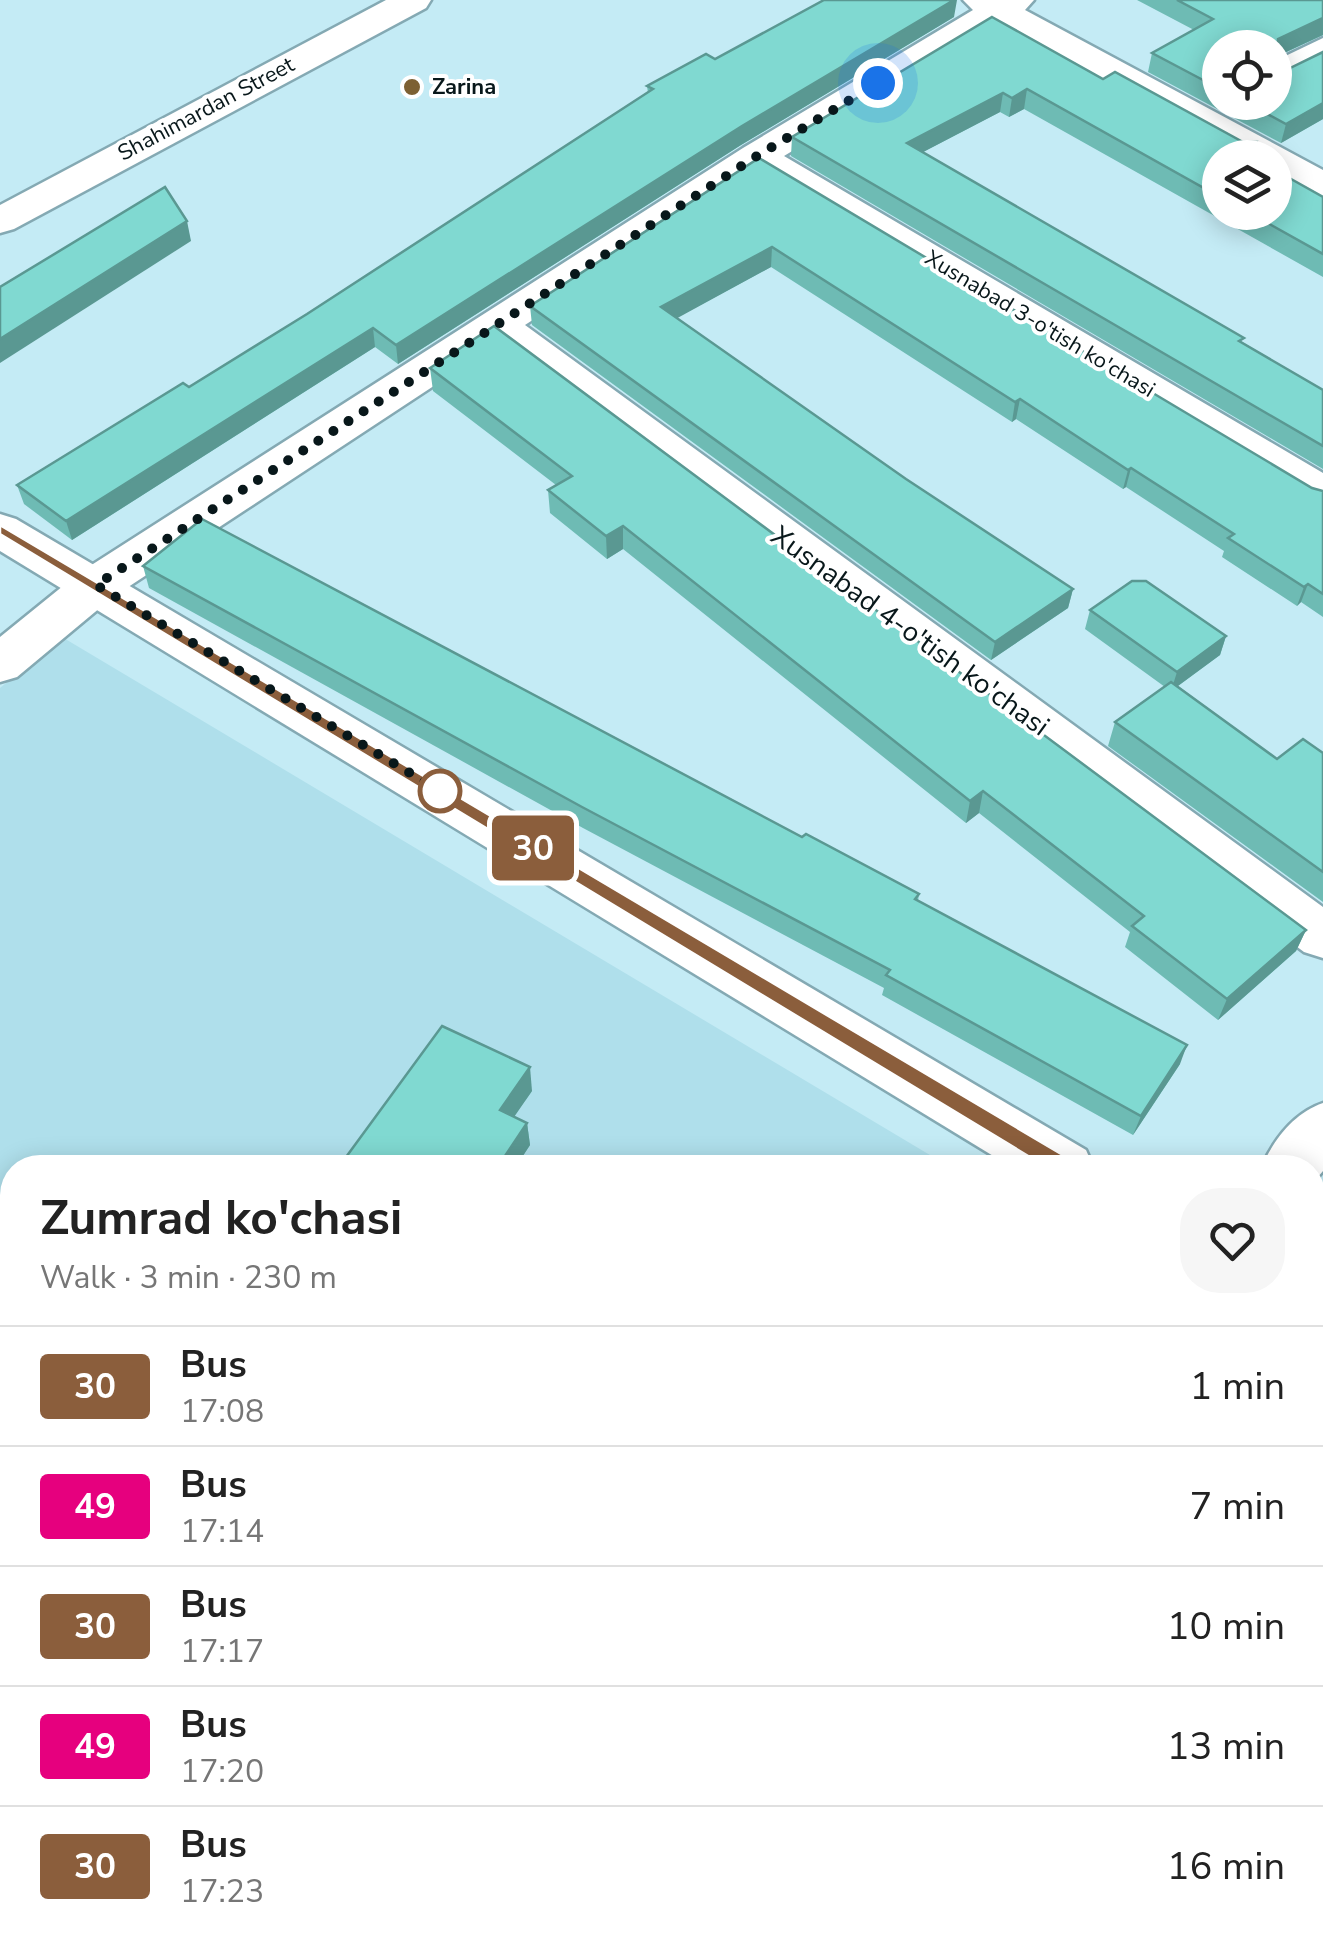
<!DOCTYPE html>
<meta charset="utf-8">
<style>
body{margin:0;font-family:"Nunito Sans",sans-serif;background:#f6f6f6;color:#222;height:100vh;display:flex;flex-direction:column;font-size:38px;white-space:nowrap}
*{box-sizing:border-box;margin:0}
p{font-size:32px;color:#767676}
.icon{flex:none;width:55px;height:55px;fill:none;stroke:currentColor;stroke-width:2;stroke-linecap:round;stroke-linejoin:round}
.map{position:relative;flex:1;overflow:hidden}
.side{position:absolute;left:0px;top:1155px;width:1325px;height:792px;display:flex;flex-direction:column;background:#fff;border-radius:40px 40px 0 0;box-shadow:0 5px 25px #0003}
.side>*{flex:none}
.badge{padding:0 20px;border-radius:8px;font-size:35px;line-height:65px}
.tools{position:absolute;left:1202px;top:30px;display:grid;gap:20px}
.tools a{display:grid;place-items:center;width:90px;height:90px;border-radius:50%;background:#fff;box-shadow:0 5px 25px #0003;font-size:50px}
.you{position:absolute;width:50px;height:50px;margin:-25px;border:8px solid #fff;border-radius:50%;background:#1a73e8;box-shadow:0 0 0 15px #1a73e833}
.map>.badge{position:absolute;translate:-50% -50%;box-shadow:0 0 0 5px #fff}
.round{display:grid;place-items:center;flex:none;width:105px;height:105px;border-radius:40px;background:#f6f6f6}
.headline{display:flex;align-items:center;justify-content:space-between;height:170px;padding:0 40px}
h1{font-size:48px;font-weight:700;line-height:75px}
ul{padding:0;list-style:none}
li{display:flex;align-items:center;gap:30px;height:120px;padding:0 40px;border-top:2px solid #e0e0e0}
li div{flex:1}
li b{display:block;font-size:38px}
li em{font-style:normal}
li .badge{min-width:110px;font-weight:700;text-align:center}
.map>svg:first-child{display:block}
</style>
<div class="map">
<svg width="1323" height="1946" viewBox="0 0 1323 1946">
<rect width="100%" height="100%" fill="#c4ebf5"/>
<path fill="#afdfeb" d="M62,637L950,1167L12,1168V1935H841L836,1946H0V688Z"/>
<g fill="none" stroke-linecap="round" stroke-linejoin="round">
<defs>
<g id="minor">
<path d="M963,0H1034L1025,10L1323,170V198L1275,176V158H1240L1000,25L784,156L1323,473V508L1307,504L758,173L525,325L1323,907V958L1304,952L496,345L113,597L17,677L0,682V637L79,573L743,148L973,10Z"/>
<path d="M1323,38V64L1275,87V61Z"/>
<path d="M1323,1103V1171L1312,1184V1168H1261C1274,1139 1294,1113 1323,1103Z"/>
<path d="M915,1935H989L985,1946H911Z"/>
</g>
<g id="tertiary">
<path d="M0,514L16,519L1086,1150L1094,1168H1013L0,551Z"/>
<path d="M1312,1285L1323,1289V1348L1312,1344Z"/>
</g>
<path id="secondary" d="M386,0H431L426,8L14,229L0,233V205Z"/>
</defs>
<use href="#minor" stroke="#84a9b3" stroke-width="5"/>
<use href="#tertiary" stroke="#84a9b3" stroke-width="5"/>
<use href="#secondary" stroke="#84a9b3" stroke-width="5"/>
<use href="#minor" fill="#fff" fill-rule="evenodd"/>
<use href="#tertiary" fill="#fff" fill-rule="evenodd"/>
<use href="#secondary" fill="#fff" fill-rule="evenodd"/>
</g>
<g fill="#6ebbb4" fill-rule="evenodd">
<path d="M1137,0H1323V35L1278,56L1277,70L1282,72L1323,52V119L1281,143L1148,72L1152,53L1194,30ZM1220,48L1275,102H1220Z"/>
<path d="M954,17L741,145L398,364L375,347L72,540L24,504L17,485L189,387L307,314L648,93L647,86L715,59Z"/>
<path d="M992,17L1220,158V212H1275L1323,197V277L1024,109L1009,117L1000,112L923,152L1323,390V469L791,156L792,137Z"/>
<path d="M759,158L1312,488L1323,491V617L1301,602L1297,606L1222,557L1224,551L1126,487L1123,489L1016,419L1012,422L771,267L676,318L906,479L1073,589L1068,608L991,660L532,325L530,306Z"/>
<path d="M430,368L1306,930L1296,951L1218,1020L1125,947L1130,932L979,813L966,823L623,549L607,559L550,513L548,490L556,485L433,391Z"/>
<path d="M143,566L802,837L919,894L918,901L1180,1064L1133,1135L882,995L884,988L583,828L149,588Z"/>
<path d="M1090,610L1226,636L1220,655L1178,686L1277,759L1323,753V902L1108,746L1115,722L1165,687L1085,629Z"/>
<path d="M532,1091L514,1116L527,1123L530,1145L515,1168H338Z"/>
<path d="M12,1611V1740L0,1733V1628Z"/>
<path d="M445,1935H621L616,1946H455L449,1943Z"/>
<path d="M1053,1935H1062L1082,1946H1046L1049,1939Z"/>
</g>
<g fill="#5a9892">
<path d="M940,0H957L954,17L741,145L398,364L396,345Z"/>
<path d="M1323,18V35L1275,57L1278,39Z"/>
<path d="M1027,89L1024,109L1009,117L1012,98Z"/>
<path d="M1003,93L1000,112L904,162L907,143Z"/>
<path d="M1323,103V119L1281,143L1286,124Z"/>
<path d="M1254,142L1250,158L1240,150Z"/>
<path d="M187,221L191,241L0,363V339Z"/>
<path d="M772,247L771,267L661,327V307Z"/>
<path d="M373,328L375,347L72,540L66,521Z"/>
<path d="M1020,399L1016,419L1012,422L1015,402Z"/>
<path d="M1131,468L1126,487L1123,489L1128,470Z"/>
<path d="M623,526V549L607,559L606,536Z"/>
<path d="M1308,584L1301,602L1297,606L1304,587Z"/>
<path d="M1073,589L1068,608L991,660L995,642Z"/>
<path d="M1226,636L1220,655L1171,691L1177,672Z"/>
<path d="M983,791L979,813L966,823L970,801Z"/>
<path d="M1306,930L1296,951L1218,1020L1227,999Z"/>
<path d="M1187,1045L1180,1064L1133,1135L1141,1116Z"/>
<path d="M530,1067L532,1091L503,1133L500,1110Z"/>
<path d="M527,1123L530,1145L515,1168H497Z"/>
<path d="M616,1935H621L616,1946H610Z"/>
</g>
<g fill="#80d9d1" stroke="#5a9892" stroke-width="2.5">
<path d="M824,0H954L742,126L396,345L373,328L66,521L17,485L183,383L189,387L307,314L653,89L647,86L706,54L715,59Z"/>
<path d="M1177,0H1323V18L1278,39L1277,70L1282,72L1323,52V103L1286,124L1245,102H1275V48H1220V89L1152,53L1213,19Z"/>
<path d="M992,17L1103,79L1115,72L1243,142H1254L1240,150L1252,158H1220V197L1027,89L1012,98L1003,93L907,143L1244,338L1239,341L1323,390V446L792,137Z"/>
<path d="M759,158L1312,488L1323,491V594L1308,584L1304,587L1228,538L1234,534L1131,468L1128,470L1020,399L1015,402L772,247L661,307L906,479L1073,589L995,642L530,306Z"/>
<path d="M1275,170L1323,197V254L1248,212H1275Z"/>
<path d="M165,187L187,221L0,339V287Z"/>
<path d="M494,326L1306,930L1227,999L1132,926L1144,916L983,791L970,801L623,526L606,536L548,490L572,476L430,368Z"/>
<path d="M202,519L802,837L806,834L919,894L915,899L1187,1045L1141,1116L886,975L890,970L582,807L143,566Z"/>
<path d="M1132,581H1146L1226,636L1177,672L1090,610Z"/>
<path d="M1171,682L1277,759L1303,739L1323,753V872L1115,722Z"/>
<path d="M442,1026L530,1067L500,1110L527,1123L497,1168H484L467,1158L460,1168H338Z"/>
<path d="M1312,1378L1323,1383V1516L1312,1548Z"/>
<path d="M12,1611V1736L0,1728V1628Z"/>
<path d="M447,1935H616L610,1946H465Z"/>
<path d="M1054,1935H1062L1082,1946H1050Z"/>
</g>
<path fill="#8b5e3c" stroke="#fff" stroke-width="2.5" d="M0,525L1073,1161L1076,1168L1073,1174H1058L0,534Z"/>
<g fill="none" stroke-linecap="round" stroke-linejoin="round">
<path stroke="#08171a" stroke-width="10" stroke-dasharray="0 18" d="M440,791L96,585L757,156L878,83"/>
</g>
<circle fill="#7c6033" stroke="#fff" stroke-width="4" cx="412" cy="87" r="10"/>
<circle fill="#fff" stroke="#8b5e3c" stroke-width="5" cx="440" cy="791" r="20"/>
<g text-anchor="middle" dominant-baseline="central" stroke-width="8" stroke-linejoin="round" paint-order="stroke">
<g font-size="22" font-weight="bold" fill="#08171a" stroke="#fff" text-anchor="start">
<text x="432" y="87">Zarina</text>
</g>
<g font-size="22" fill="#08171a" stroke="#fff">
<text transform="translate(206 109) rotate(-28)">Shahimardan Street</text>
<text transform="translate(1040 324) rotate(31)">Xusnabad 3-o'tish ko'chasi</text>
</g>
<g font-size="28" fill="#08171a" stroke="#fff">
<text transform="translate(910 631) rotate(36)">Xusnabad 4-o'tish ko'chasi</text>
</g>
</g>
</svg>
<div class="tools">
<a><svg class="icon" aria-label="locate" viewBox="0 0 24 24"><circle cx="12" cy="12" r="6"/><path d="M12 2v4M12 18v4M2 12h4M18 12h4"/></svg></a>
<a><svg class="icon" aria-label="layers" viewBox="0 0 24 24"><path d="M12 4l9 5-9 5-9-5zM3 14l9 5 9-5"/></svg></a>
</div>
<div class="you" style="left:878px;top:83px"></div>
<b class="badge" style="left:533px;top:848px;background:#8b5e3c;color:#fff">30</b>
<section class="side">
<div class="headline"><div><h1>Zumrad ko'chasi</h1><p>Walk · 3 min · 230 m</p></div><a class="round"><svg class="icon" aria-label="heart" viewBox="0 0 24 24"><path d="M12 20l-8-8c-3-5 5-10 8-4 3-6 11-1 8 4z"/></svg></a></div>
<ul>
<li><span class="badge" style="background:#8b5e3c;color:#fff">30</span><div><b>Bus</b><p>17:08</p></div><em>1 min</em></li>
<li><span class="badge" style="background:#e6007e;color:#fff">49</span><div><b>Bus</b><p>17:14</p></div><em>7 min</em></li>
<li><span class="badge" style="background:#8b5e3c;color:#fff">30</span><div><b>Bus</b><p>17:17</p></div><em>10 min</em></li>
<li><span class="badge" style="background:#e6007e;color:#fff">49</span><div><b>Bus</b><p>17:20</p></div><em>13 min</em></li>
<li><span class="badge" style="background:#8b5e3c;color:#fff">30</span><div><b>Bus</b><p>17:23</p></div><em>16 min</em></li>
</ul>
</section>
</div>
